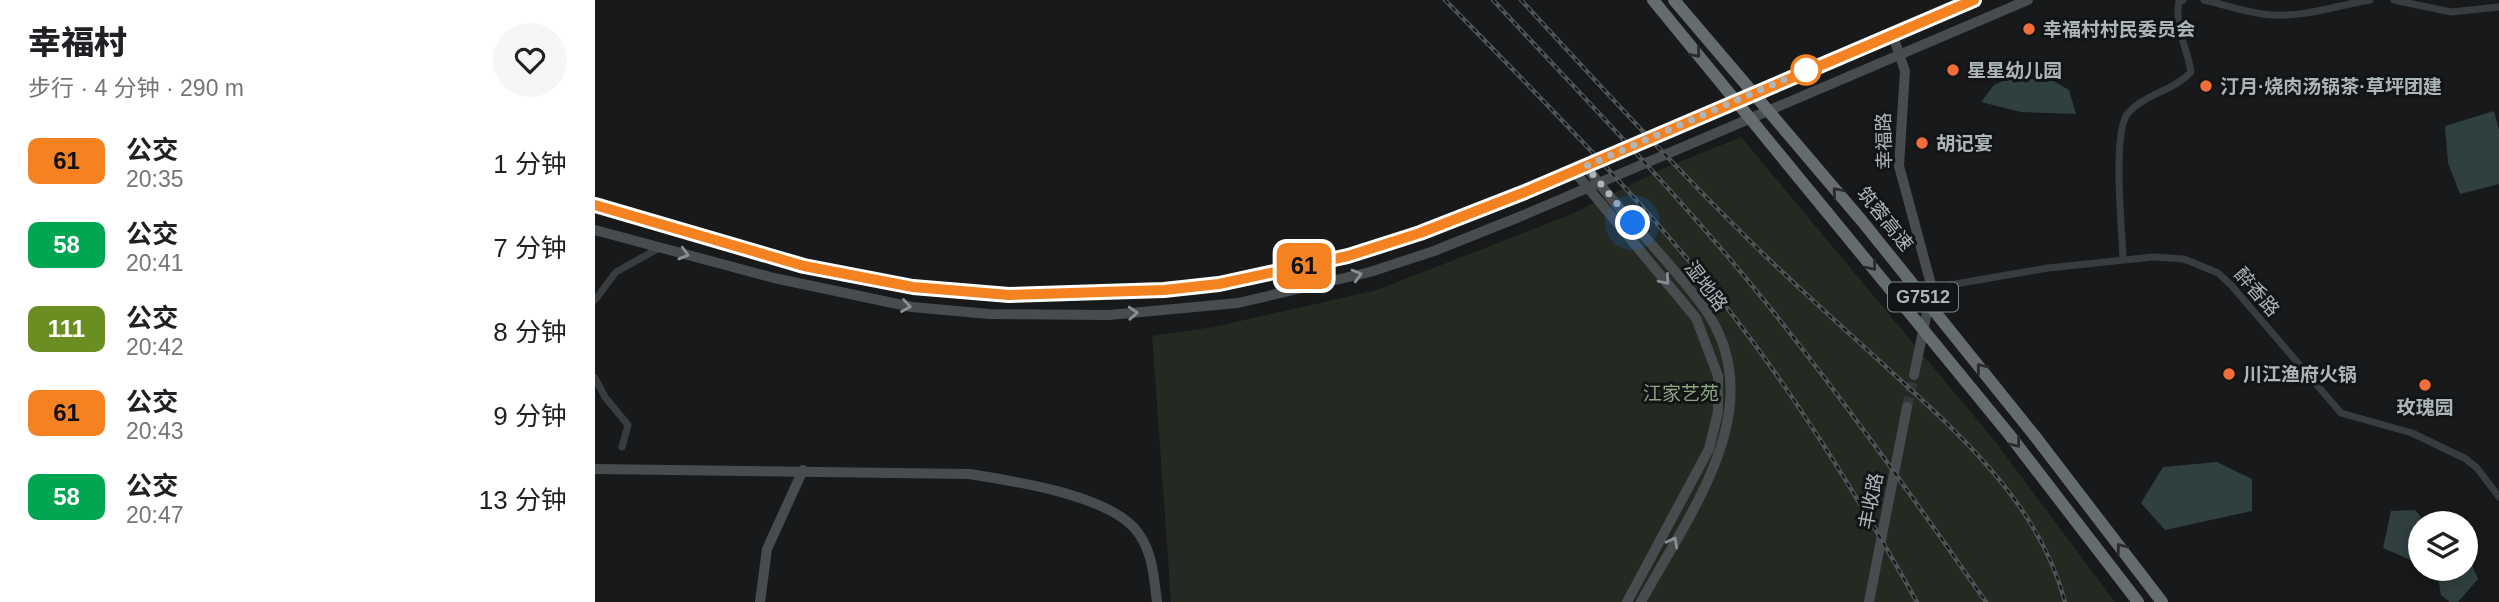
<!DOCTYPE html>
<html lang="zh">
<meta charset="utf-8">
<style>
body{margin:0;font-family:Helvetica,"Noto Sans SC",sans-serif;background:#f6f6f6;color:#202124;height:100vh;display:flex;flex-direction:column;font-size:26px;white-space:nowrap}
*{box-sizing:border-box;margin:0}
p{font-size:23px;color:#757577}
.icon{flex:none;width:38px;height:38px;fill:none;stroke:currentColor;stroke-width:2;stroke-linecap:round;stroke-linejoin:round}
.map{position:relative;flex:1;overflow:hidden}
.drawer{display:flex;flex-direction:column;background:#fff;width:595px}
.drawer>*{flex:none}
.badge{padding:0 14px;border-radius:10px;font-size:24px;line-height:46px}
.controls{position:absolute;left:1813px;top:511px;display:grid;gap:14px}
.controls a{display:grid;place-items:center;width:70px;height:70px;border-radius:50%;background:#fff;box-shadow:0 4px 18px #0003;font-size:35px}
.you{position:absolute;width:35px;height:35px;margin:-18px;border:5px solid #fff;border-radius:50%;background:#1a73e8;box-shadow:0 0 0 10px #1a73e833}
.map>.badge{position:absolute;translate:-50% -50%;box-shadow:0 0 0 4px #fff}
.round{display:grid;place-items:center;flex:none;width:74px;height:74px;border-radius:37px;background:#f6f6f6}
.overview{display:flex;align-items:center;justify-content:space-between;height:119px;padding:0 28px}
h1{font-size:33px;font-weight:800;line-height:52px}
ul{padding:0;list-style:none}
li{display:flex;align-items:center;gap:21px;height:84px;padding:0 28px}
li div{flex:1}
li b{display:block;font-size:26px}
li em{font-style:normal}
li .badge{min-width:77px;font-weight:700;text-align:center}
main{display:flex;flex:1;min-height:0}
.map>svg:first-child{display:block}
</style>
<main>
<section class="drawer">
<div class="overview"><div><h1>幸福村</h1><p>步行 · 4 分钟 · 290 m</p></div><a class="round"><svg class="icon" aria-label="heart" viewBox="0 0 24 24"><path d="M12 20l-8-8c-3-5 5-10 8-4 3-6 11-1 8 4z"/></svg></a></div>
<ul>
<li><span class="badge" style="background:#f58220;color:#111">61</span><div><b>公交</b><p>20:35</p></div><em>1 分钟</em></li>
<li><span class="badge" style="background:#00a651;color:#fff">58</span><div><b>公交</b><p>20:41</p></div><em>7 分钟</em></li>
<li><span class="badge" style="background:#6b8e23;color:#fff">111</span><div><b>公交</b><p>20:42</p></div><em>8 分钟</em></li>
<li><span class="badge" style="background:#f58220;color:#111">61</span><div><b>公交</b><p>20:43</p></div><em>9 分钟</em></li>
<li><span class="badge" style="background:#00a651;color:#fff">58</span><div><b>公交</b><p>20:47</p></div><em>13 分钟</em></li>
</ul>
</section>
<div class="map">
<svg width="1904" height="602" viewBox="0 0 1904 602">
<rect width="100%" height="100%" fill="#18191a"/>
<path fill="#242a22" d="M1146,137L1399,440L1520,602H576L557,336L618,327L782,290L977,214L1067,169Z"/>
<g fill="#303f40">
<path d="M1413,79H1455L1474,90L1481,114L1426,112L1386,102L1399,85Z"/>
<path d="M1899,111L1904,130V184L1865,194L1853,163L1850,126Z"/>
<path d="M1622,462L1657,479V511L1570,530L1546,503L1568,467Z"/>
<path d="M1820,510L1831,523H1825V564L1788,548L1796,511Z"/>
<path d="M1871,561L1877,565L1883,579L1863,602H1855L1846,595L1842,571L1837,569H1871Z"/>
</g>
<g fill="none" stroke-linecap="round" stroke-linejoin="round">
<path stroke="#35383a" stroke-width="10" stroke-dasharray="10 5" stroke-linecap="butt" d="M1312,407L1319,375"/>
<g stroke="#393c3f" stroke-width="7">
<path d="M1609,0C1632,5 1654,14 1678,15C1711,17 1743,5 1775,0"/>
<path d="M1799,0L1856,12L1904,7"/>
<path d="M1528,258C1527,231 1517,131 1533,113C1550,94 1580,90 1596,72C1592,47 1579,27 1584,1L1588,0"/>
<path d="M1337,288L1453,268L1558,257L1589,259L1623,273L1636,285L1746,413L1817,433L1871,459L1882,468L1904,497"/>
<path d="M0,300L21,272L66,247"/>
<path d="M0,378L10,397L33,425L27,447"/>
</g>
<g stroke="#474c4f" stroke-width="10">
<path d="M1297,33L1310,71L1304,166L1337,288L1319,375"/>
<path d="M991,166C1026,215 1071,256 1107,305C1181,404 1094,513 1046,602"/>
<path d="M979,171L1101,318L1123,376V412L1114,449L1032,602"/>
<path d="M0,206L209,266L318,287L414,295L570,290L624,284L753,256L825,233L930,192L1379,0"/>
<path d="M0,230L179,278L317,307L394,314L514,315L643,303L775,272L839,251L929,215L1433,0"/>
<path d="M0,469L374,474C418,481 518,495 544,534C558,554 559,579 562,602"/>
<path d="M165,602L172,549L208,470"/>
<path d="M1274,602L1312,407"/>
</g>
<defs>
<g id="rail">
<path d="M850,0C931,83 1014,166 1089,255C1180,361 1254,481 1322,602"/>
<path d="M898,0C989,98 1084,195 1168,299C1247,397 1319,499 1391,602"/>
<path d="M926,0C999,79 1072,159 1149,235C1198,284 1250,329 1301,376C1371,440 1445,507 1470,602"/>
</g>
</defs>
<use href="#rail" stroke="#4e5356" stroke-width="4.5"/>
<use href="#rail" stroke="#131415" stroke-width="2" stroke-dasharray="5" stroke-linecap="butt"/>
<g stroke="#656c70" stroke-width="12">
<path d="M1058,0L1413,433L1543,602"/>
<path d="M1079,0L1267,221L1439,435L1567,602"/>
</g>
</g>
<defs><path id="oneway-chevron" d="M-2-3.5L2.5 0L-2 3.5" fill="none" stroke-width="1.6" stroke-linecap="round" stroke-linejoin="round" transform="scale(1.75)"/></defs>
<g stroke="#282a2c">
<use href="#oneway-chevron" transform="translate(1101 53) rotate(50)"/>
<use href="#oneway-chevron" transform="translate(1242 192) rotate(-130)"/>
<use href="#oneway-chevron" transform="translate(1277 266) rotate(51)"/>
<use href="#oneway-chevron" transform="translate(1386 368) rotate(-129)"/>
<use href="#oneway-chevron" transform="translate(1421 443) rotate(52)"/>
<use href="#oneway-chevron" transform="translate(1526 548) rotate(-127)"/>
</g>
<g stroke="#889095">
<use href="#oneway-chevron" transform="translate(89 254) rotate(16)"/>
<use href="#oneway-chevron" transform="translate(762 275) rotate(-15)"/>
<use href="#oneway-chevron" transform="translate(1070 280) rotate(50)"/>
<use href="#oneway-chevron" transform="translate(311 306) rotate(9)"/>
<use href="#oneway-chevron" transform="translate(538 313) rotate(-3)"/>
<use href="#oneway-chevron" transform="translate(1078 542) rotate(-62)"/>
</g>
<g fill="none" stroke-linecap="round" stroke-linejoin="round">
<defs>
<path id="line" d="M0,205L209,266L318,287L414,295L569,290L624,284L753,256L825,233L930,192L1379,0"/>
</defs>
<use href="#line" stroke="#fff" stroke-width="16"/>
<use href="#line" stroke="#f58220" stroke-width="10"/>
<path stroke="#abb5ba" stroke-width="7" stroke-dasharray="0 12.6" d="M1038,223L991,166L1211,70"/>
</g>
<g fill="#f16d39" stroke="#131415" stroke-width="2.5">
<circle cx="1434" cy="29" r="7"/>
<circle cx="1358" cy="70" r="7"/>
<circle cx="1611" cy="86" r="7"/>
<circle cx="1327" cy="143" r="7"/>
<circle cx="1634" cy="374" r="7"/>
<circle cx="1830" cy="385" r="7"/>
</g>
<circle fill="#fff" stroke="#f58220" stroke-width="3.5" cx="1211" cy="70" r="14"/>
<g text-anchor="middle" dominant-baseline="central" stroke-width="6" stroke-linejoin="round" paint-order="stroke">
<rect fill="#131415" stroke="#7d8588" stroke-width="2" x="1293" y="282.5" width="70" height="29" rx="5"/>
<g font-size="18" font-weight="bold" fill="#abb5ba">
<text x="1328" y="297">G7512</text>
</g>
<g font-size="19" font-weight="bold" fill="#abb5ba" stroke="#131415" text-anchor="start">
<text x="1448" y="29">幸福村村民委员会</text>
<text x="1372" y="70">星星幼儿园</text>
<text x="1625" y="86">汀月·烧肉汤锅茶·草坪团建</text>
<text x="1341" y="143">胡记宴</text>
<text x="1648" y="374">川江渔府火锅</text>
<text x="1830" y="407" text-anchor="middle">玫瑰园</text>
</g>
<g font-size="19" fill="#abb5ba" stroke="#131415">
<text transform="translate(1289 141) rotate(-91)">幸福路</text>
<text transform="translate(1290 219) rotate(51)">筑蓉高速</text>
<text transform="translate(1111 286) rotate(53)">湿地路</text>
<text transform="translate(1662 292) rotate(49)">醉香路</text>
<text transform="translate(1276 501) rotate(-79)">丰收路</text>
</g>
<g font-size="19" fill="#8da582" stroke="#131415">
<text x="1086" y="393">江家艺苑</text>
</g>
</g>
</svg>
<div class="controls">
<a><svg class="icon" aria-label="layers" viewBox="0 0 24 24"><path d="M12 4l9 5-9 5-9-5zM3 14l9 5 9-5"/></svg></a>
</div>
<div class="you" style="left:1038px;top:223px"></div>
<b class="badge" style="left:709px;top:266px;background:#f58220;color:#111">61</b>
</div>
</main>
